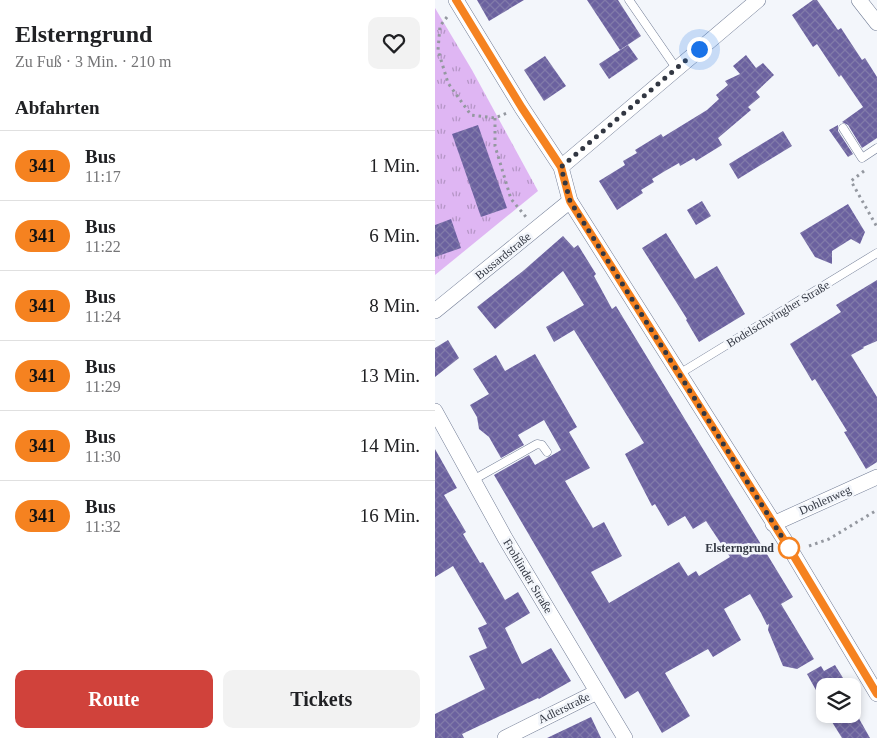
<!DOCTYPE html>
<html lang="de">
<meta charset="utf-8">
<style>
body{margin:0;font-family:Georgia,serif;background:#f2f2f2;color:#202124;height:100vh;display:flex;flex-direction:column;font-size:19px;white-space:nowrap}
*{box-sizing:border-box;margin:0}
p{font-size:16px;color:#757577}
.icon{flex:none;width:28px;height:28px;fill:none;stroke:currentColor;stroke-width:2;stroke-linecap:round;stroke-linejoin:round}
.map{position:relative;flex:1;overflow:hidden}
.side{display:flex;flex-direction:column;background:#fff;width:435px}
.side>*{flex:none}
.badge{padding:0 10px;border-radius:16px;font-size:18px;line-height:32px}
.tools{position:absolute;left:381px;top:678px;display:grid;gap:10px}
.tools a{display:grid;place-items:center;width:45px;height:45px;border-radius:10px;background:#fff;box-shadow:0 2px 8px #0003;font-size:25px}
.you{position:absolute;width:25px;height:25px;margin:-12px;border:4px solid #fff;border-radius:50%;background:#1a73e8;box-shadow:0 0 0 8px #1a73e833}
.map>.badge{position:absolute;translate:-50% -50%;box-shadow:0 0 0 2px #fff}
h2{padding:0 15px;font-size:19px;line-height:45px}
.round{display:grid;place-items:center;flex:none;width:52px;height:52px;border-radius:10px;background:#f2f2f2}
.head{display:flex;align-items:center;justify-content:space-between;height:85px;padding:0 15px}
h1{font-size:24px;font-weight:800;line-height:38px}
.primary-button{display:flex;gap:10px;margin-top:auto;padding:10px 15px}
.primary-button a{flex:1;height:58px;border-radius:10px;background:#d0423b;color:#fff;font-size:20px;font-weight:800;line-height:58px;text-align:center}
.primary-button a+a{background:#f2f2f2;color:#202124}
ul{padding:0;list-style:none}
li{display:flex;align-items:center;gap:15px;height:70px;padding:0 15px;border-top:1px solid #e0e0e0}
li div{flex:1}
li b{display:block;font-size:19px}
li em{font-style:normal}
li .badge{min-width:55px;font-weight:700;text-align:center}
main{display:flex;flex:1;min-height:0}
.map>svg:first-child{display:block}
</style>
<main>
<section class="side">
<div class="head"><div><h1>Elsterngrund</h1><p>Zu Fuß · 3 Min. · 210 m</p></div><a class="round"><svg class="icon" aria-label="heart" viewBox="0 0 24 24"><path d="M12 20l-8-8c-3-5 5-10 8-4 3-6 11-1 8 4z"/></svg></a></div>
<h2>Abfahrten</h2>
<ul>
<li><span class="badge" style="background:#f58220;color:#111">341</span><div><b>Bus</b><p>11:17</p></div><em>1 Min.</em></li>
<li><span class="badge" style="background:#f58220;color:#111">341</span><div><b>Bus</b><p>11:22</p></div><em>6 Min.</em></li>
<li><span class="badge" style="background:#f58220;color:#111">341</span><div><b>Bus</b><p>11:24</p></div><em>8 Min.</em></li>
<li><span class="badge" style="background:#f58220;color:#111">341</span><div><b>Bus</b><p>11:29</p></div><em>13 Min.</em></li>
<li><span class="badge" style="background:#f58220;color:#111">341</span><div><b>Bus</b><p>11:30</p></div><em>14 Min.</em></li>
<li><span class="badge" style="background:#f58220;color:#111">341</span><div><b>Bus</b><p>11:32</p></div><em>16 Min.</em></li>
</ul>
<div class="primary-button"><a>Route</a><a>Tickets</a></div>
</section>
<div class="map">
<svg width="442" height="738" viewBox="0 0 442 738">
<defs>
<pattern id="grass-tufts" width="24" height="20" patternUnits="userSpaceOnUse" patternTransform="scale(1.25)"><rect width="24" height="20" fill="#dfb6f3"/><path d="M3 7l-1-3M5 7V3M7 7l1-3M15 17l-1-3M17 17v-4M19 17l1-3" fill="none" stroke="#b595c6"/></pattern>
<pattern id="building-cross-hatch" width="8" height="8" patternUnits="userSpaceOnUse" patternTransform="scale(1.25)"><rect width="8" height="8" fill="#6b619f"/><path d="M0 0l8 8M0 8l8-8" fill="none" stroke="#817aa9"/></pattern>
</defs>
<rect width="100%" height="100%" fill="#f3f6fb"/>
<path fill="url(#grass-tufts)" d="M0,8L37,70L103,191L0,275Z"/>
<g fill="url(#building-cross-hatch)">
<path d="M42,0H89L54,21Z"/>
<path d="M152,0H183L206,36L185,50Z"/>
<path d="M378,0H382L403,30L406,28L427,60L430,58L442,77V138L427,148L413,125L407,122L428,107L406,75L404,77L382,44L378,47L357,15Z"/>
<path d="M193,45L203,59L174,79L164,64Z"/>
<path d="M311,55L321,68L328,63L339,75L321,92L325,97L313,107L316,110L283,138L287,145L261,161L259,158L245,166L244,163L230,171L217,179L219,182L206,190L208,193L182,210L164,181L190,165L188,161L202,153L200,150L226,134L228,137L272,110L284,99L281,95L293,85L290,81L305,74L298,66Z"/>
<path d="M110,56L131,86L109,101L89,70Z"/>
<path d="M43,125L72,208L46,217L17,134Z"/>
<path d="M403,125V131L418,154L413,157L394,130Z"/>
<path d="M348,131L357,146L303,179L294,164Z"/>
<path d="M267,201L276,216L261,225L252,210Z"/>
<path d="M413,204L430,232L425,244L416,239L397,251V264L380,257L365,233Z"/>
<path d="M16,219L26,248L0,257V225Z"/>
<path d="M231,233L260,279L282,266L310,314L264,342L251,320L252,319L207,248Z"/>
<path d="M128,236L139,248L143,245L161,274L159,276L177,309L181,306L358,597L346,604L379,659L362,669L348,666L333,630L334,624L332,625L326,613L315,594L289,609L306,640L278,657L273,649L230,673L255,716L227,733L203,691L190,699L59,475L94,455L100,465L126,450L109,420L83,435L89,445L66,458L54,437L44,429L42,417L35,405L54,394L38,369L61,355L70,371L100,354L142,427L134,432L155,468L130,481L158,528L169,522L187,556L156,572L174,603L244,562L253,576L261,571L264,576L295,557L271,521L258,529L250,516L233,526L220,504L217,506L190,454L209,443L139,330L119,342L111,327L149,305L128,271L60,329L42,307L88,271Z"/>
<path d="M442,280V341L428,347L429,348L416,355L442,397V462L431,469L409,432L412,431L380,379L377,381L355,344L406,312L401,305Z"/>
<path d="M13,340L24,358L0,377V348Z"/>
<path d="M0,449L22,488L9,495L31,532L28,534L45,563L48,562L70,600L83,592L95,613L70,628L87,664L116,648L136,681L104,699L103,698L27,734L29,738H0V714L50,689L34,656L52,648L43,628L52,624L18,566L0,577Z"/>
<path d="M400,665L413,686H390V710L385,702L387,701L372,674L386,666L389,671Z"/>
<path d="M418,708L435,738H407L392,714H418Z"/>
<path d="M156,717L166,738H112Z"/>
</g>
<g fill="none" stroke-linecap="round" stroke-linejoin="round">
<defs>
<g id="service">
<path d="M194,0L241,68"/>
<path d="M408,128L427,158L442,148"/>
<path d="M244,374L442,253"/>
<path d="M38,480L102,444L107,445L112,452"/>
</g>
<g id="minor">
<path d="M21,0L87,108L126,167L135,201L354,547L442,694"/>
<path d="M424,0L442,23"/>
<path d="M126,167L323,0"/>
<path d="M0,311L135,201"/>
<path d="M0,411L70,538L190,738"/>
<path d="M338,524L442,477"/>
<path d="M70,738L162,692"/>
</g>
</defs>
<use href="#service" stroke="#717c95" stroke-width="9"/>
<use href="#minor" stroke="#717c95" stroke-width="16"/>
<g stroke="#9498a0" stroke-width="3" stroke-dasharray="2.5 4" stroke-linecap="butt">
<path d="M12,17L5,26L3,50L13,83L36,115L60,118L72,113"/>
<path d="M60,118V146L76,199L91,217"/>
<path d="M429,171L416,181L442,227"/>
<path d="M374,546L394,539L442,510"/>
</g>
<use href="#service" stroke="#fff" stroke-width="8"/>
<use href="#minor" stroke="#fff" stroke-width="15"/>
</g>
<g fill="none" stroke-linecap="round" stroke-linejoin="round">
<defs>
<path id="line" d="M21,0L87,108L126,167L135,201L354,548L442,694"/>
</defs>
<use href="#line" stroke="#fff" stroke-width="11"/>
<use href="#line" stroke="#f58220" stroke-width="8"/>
<path stroke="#323742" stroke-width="5" stroke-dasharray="0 9" d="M264,49L126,167L135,201L354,548"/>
</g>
<circle fill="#fff" stroke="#f58220" stroke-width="2.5" cx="354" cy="548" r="10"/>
<g text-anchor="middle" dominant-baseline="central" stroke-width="5" stroke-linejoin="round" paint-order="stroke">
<g font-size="12" fill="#323742" stroke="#f3f6fb">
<text transform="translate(68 256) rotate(-39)">Bussardstraße</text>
<text transform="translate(343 314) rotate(-31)">Bodelschwingher Straße</text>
<text transform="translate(390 500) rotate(-24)">Dohlenweg</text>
<text transform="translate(93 576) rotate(59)">Frohlinder Straße</text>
<text transform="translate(129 708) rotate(-26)">Adlerstraße</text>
</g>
<g font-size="12" font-weight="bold" fill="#323742" stroke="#f3f6fb" text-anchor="end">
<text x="339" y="548">Elsterngrund</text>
</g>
</g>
</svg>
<div class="tools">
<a><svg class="icon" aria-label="layers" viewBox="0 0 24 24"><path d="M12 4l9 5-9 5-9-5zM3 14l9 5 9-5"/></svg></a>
</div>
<div class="you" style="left:264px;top:49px"></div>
</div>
</main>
